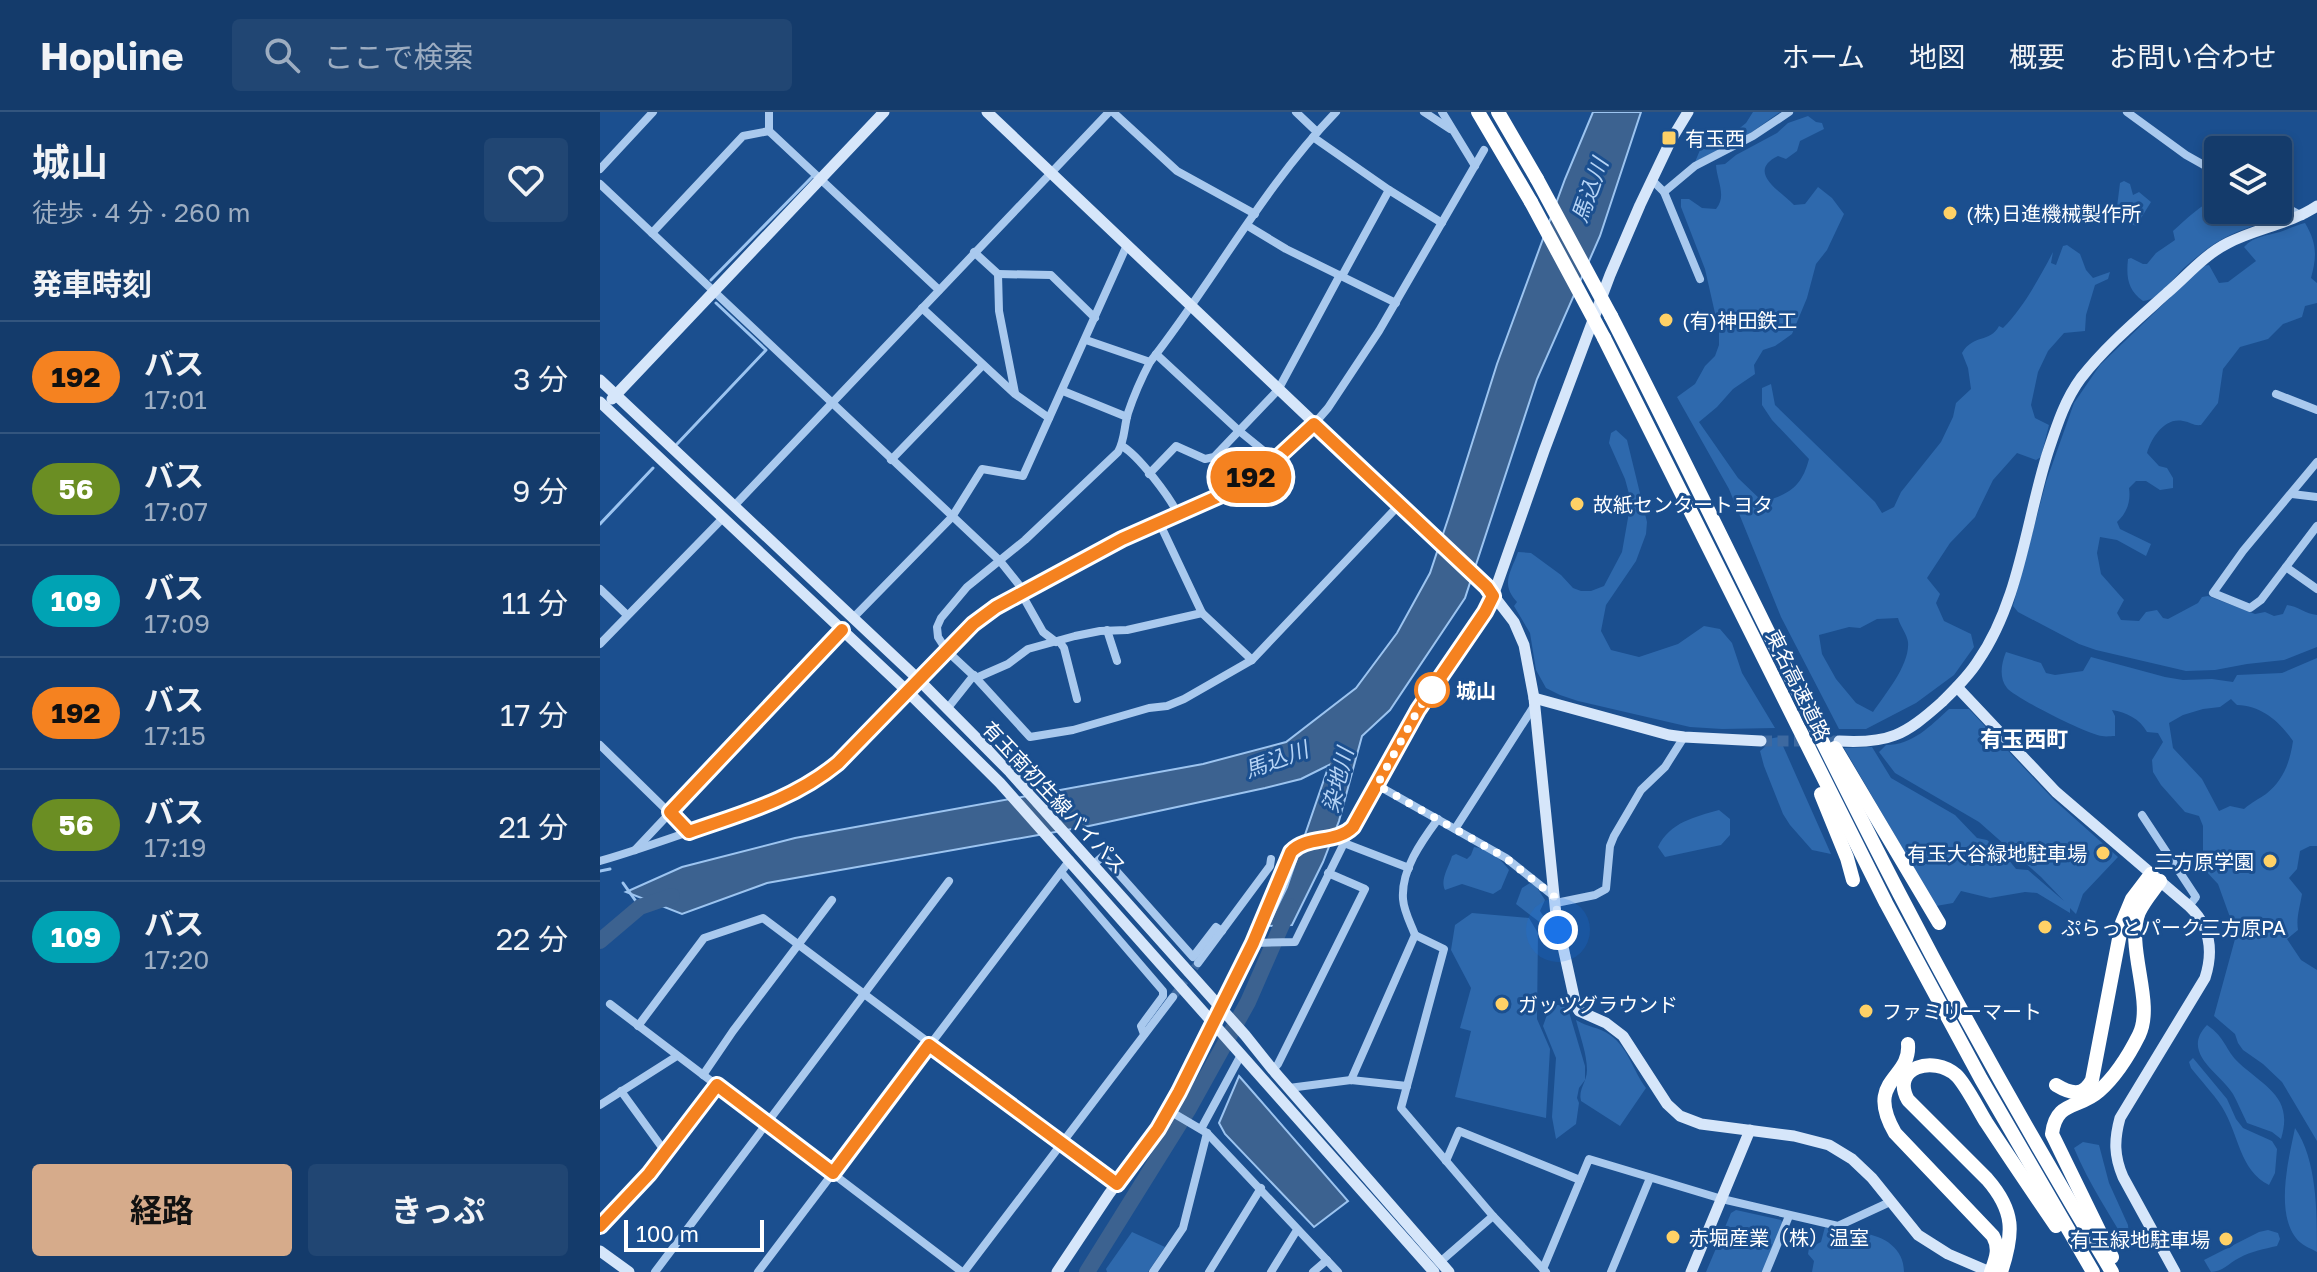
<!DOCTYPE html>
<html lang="ja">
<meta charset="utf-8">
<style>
body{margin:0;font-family:"Golos Text","Noto Sans JP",sans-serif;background:#214673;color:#f1f3f6;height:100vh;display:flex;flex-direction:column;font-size:30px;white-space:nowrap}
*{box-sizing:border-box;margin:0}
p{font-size:26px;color:#9dadc1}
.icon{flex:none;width:44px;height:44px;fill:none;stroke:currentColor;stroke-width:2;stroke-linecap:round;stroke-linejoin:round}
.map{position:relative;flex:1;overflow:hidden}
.drawer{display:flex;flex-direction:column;background:#143b6b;width:600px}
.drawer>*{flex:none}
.badge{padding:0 16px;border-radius:26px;font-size:28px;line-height:52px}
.fabs{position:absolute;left:1604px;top:24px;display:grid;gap:16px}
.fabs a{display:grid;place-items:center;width:88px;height:88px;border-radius:8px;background:#143b6b;box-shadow:0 4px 12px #0003,0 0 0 2px #33557e;font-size:40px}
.scale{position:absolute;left:24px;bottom:20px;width:140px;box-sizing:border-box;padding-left:8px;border:4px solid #fff;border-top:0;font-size:22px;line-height:28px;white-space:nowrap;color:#fff;-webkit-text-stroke:6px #1b4f8f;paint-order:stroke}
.you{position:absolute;width:40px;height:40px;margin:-20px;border:6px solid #fff;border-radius:50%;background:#1a73e8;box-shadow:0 0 0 12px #1a73e833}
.map>.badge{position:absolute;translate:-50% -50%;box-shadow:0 0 0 4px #fff}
h2{padding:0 32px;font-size:30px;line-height:72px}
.round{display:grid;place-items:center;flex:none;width:84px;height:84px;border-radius:8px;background:#214673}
.overview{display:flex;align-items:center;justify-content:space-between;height:136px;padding:0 32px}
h1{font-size:38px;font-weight:700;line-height:60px}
.primary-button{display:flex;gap:16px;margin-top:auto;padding:16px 32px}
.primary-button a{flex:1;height:92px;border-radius:8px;background:#d6ab8b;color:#111;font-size:32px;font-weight:700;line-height:92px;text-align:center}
.primary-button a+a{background:#214673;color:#f1f3f6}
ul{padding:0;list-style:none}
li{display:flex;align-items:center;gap:24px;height:112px;padding:0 32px;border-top:2px solid #33557e}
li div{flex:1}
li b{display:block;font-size:30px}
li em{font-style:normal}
li .badge{min-width:88px;font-weight:700;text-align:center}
header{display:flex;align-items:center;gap:48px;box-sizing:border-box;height:112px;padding:0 40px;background:#143b6b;border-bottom:2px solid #33557e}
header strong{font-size:38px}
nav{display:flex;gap:44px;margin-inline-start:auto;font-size:28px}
.search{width:560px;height:72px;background:#214673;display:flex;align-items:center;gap:20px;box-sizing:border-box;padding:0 28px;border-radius:8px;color:#9dadc1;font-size:30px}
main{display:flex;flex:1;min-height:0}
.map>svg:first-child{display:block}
</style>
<header>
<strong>Hopline</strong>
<div class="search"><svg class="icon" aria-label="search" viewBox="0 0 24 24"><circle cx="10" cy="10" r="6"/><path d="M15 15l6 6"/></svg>ここで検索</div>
<nav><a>ホーム</a><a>地図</a><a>概要</a><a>お問い合わせ</a></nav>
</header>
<main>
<section class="drawer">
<div class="overview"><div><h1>城山</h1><p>徒歩 · 4 分 · 260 m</p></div><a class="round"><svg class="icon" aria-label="heart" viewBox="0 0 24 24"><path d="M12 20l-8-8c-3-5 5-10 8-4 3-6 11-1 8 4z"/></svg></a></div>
<h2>発車時刻</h2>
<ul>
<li><span class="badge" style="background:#f58220;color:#111">192</span><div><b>バス</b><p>17:01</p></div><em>3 分</em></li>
<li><span class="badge" style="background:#6b8e23;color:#fff">56</span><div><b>バス</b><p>17:07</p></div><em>9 分</em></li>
<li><span class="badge" style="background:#00a3b4;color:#fff">109</span><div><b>バス</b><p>17:09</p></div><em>11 分</em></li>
<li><span class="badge" style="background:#f58220;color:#111">192</span><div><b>バス</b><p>17:15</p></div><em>17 分</em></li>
<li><span class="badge" style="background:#6b8e23;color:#fff">56</span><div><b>バス</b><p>17:19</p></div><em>21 分</em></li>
<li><span class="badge" style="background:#00a3b4;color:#fff">109</span><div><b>バス</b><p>17:20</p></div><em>22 分</em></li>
</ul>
<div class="primary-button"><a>経路</a><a>きっぷ</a></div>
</section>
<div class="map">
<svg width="1717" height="1160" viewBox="0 0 1717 1160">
<rect width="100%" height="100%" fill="#1b4f8f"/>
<g fill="#2e69ad" fill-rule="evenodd">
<path d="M1153,0H1180L1149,22L1095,50L1100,38L1135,20L1146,11Z"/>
<path d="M1208,4L1216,10L1222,11L1224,17L1200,29L1197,39L1186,47L1178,44C1145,60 1182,80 1194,93L1205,92L1218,75L1232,86L1244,102L1227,138L1216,152L1207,186L1192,222L1175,234L1163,238L1154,253L1155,262L1133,277L1117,295L1099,310L1138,366L1163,390C1190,382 1202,374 1209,347L1172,308L1162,293V276L1171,272L1175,293L1275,390L1282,401L1294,395L1301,380L1341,330L1353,305L1356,291L1371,277L1368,256L1362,241C1373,222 1390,231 1399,214L1403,216C1423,196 1440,165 1453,140L1451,151L1456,153L1463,134L1467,133L1480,142L1486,158L1493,166L1510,160L1508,167L1495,173L1486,203L1485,219L1464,221L1448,239L1438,260L1431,293L1435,306L1449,313L1441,345L1436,348L1417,341L1393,368L1375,405L1350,431L1327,466L1340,482L1336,491L1344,509L1371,522L1374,535L1354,563L1316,591L1266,617H1239L1181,505L1129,377L1077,285L1095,272L1105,254L1115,244L1119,233V219L1105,157L1081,95V87H1089L1102,96L1116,97C1127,84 1117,69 1116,53L1125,52L1136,43L1177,21L1188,11ZM1298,506C1300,514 1307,522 1308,530C1310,553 1285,582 1273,600L1256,591L1236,567L1222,542L1219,523L1249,515L1260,516L1277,507Z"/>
<path d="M1524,69L1530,72L1533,83L1539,80L1551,90L1536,114L1521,107L1520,103L1512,97L1514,94L1517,95L1520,71Z"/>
<path d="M1618,85V98H1647L1653,102L1663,100L1665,98H1677V107C1655,113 1634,119 1614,132C1604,139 1594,147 1585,155C1572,167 1561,187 1543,189C1528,178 1526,166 1528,147L1531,146L1543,152H1547L1556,141L1575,128L1573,119C1586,107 1601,93 1618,85Z"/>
<path d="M1705,111C1717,131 1717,144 1711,166L1717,171V191L1705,194L1702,205L1683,212L1668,227L1640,235L1623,257L1618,291L1601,313C1593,314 1591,310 1583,309C1564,305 1551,327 1547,341L1559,354L1567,356L1573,366V376L1560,378L1546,369H1536L1529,376C1531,389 1527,401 1517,410L1520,417L1551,432L1546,444L1517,428L1500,425L1497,441L1501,462L1524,488L1517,501L1521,508L1539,509L1546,500L1557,498L1563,506L1568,507L1598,491L1602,485L1608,484L1655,502L1665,500L1674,504L1683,502L1687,493C1697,494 1706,502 1717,503V535L1684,548L1647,552L1615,558L1586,559L1496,538L1479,532L1418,500L1413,494L1446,370L1474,291L1500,253L1603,154L1609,153L1619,171L1628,170L1656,149L1644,135C1654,124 1666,124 1680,120C1688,117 1697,113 1705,111Z"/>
<path d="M1016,318L1027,328L1047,410L1046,422L1036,449L1006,493L1001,519L1011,538L1039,545L1078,532L1104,514L1120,517L1132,531L1142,561L1175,616L1122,617L1090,615L978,589L960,583L946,576L936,558L930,521L914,494L917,490C900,472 911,460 918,440L931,441L961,463L973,476L981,479H991L1004,474L1022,440L1031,389L1025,367L1009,331L1011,321Z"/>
<path d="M1406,540L1441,551L1446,561L1455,563L1483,559L1491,545L1565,565L1583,568L1612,567L1633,570L1637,563L1682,561L1717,546V734H1710L1700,739L1697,757L1689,766L1702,782C1700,795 1696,805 1698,818L1687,827L1701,848L1717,858V1029L1682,970L1663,952L1643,938L1638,931L1635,922L1614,904L1635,827L1631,808L1618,772L1603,756V714L1599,704L1585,700L1561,673L1553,660L1552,648L1563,630L1558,621L1547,620C1540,607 1526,600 1512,598L1515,604V624C1511,624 1506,625 1502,624C1489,623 1415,586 1407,576C1399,566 1401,552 1406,540ZM1631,587L1637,593C1662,594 1679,609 1693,629C1690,649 1684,668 1666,682C1659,687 1652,690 1644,697L1630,694L1619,699L1602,667L1573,636L1569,611L1583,603L1603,597L1620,595Z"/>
<path d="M1349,597H1369L1454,688L1518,745L1483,782L1476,802L1470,796V801L1437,781L1425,780L1390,786L1361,779L1353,791L1336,794L1244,636L1272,635L1291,666L1355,703L1377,726L1387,728L1404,742L1416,757L1428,758L1464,789L1441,765L1379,710L1295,661L1279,640L1286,633C1313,633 1330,614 1349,597Z"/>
<path d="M1179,625L1231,742L1212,738L1190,713L1183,702L1164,654L1160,639L1167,633L1168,627Z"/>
<path d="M1119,698L1130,707V723L1121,733L1065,745L1058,735C1070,710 1095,705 1119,698Z"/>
<path d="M874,735C888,737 901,746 909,758L901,777L893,782L862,772L845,778C840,767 849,755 852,744L856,742L867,747L871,743Z"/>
<path d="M930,771L936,774L945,788L940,799L946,808L942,812L916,792L922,776Z"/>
<path d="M872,801L929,806L938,821L937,907L950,937L946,1006L855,985L871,919L860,916L871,876L851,838L855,813Z"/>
<path d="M957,893H963L969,900L985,954V968L979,976L977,986L979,991L976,1012L956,1027L952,1005L956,946L943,914L948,900Z"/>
<path d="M976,908C987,915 999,915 1010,923C1028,935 1033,959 1046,976L1020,1014L981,989C978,977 987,970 987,958C987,942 980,924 976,908Z"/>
<path d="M1607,913C1626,926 1625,938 1639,951C1665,975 1694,985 1681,1027L1672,1020L1647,1011C1642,1001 1638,991 1633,982C1620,961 1580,941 1607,913Z"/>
<path d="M1593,946L1627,987L1636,1007L1643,1016L1672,1029L1677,1037L1675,1061L1669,1073C1639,1058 1639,1022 1622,995C1613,981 1601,969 1591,956L1589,950Z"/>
<path d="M1695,1016C1717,1048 1717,1099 1717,1140C1710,1136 1701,1133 1696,1126C1675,1099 1689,1046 1695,1016Z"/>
<path d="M1483,1030L1499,1033L1509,1071L1528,1113L1530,1137C1510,1103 1489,1072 1474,1036Z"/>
<path d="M1136,1098L1181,1108L1184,1114L1166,1160H1106L1131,1101Z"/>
<path d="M1225,1115C1230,1117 1237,1121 1243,1123C1249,1124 1256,1121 1262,1121C1284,1124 1304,1136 1304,1160H1212L1214,1149L1208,1142L1209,1136L1221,1130Z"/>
<path d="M1668,1118L1678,1121L1680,1127L1677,1134C1664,1137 1652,1139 1639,1146C1629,1151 1622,1160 1611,1160L1604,1148L1659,1120Z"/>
<path d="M532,1120L565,1135L548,1160H507L506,1157Z"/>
</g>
<g fill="#3c6290" stroke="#9cc4f0" stroke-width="2">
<path d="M993,0H1041L1000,124L937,267L865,486L790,598L762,624L739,709L723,750L692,813L668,814L687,775L729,653L701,667L665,676L489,714L167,771L82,802L26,780L82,755L195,726L603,652L686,630L756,576L797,521L830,461L850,401L897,252L965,67Z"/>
<path d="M639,964L748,1089L714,1115L625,1022L619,1011Z"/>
</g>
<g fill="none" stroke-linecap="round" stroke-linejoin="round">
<g stroke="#9cc4f0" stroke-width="3">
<path d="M111,168L212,65"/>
<path d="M77,332L166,238L116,191"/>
<path d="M0,412L53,356"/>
<path d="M0,759L10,757"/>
<path d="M23,771L40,795"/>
</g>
<g stroke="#3c6290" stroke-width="16">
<path d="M0,829L40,795L72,784"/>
<path d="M487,1160L588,998L648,890L690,794"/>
</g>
<path stroke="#3d69a0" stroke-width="8" stroke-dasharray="8 4" stroke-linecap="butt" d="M573,885L598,851"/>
<path stroke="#3d69a0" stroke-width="11" stroke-dasharray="11 5.5" stroke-linecap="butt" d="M1161,629H1239"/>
<g stroke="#a9c9ee" stroke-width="8">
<path d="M169,0V19L339,178"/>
<path d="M513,0L577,59L655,102"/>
<path d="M696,0L717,20"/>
<path d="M736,0C664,74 613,170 550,250C541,267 534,283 528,301C524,314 525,328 518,340L425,428L367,475L341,506L337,515L338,525L347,539L376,566L430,625L473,618L549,596L567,594L584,587L652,548L800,392"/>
<path d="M824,0L850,17"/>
<path d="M842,0L875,54"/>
<path d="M1527,0L1586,43L1618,61"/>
<path d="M713,25L789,78L842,111"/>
<path d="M0,57L53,0"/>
<path d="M1052,68L1064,80L1095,54L1153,24L1189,0"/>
<path d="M0,72L400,449L424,479"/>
<path d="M1064,80L1100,167"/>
<path d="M1678,91L1702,104"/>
<path d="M648,114L686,137L796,191"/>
<path d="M52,121L143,24L169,19"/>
<path d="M374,140L398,162L399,199L415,281"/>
<path d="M398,162L451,163L495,206"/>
<path d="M742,164L789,78"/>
<path d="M322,196L415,282L449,306"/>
<path d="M486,228L550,250"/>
<path d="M556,242L638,318L675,348"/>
<path d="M463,279L527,305"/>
<path d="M1676,282L1717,298"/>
<path d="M522,334C539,344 569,384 578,402"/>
<path d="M291,348L383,253"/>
<path d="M1717,350L1643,439L1613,481L1650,496L1661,488L1717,414"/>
<path d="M549,362L576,334L605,347L614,345L678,278L740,163"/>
<path d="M1692,382L1717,385"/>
<path d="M134,394L509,0"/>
<path d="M559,410L602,501L652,548"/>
<path d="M1686,455L1717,477"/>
<path d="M0,477L27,503"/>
<path d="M421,481L443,520L456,530"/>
<path d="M253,506L352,405L382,357L423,364L527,133"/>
<path d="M507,518L517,549"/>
<path d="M459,529L464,536L477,587"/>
<path d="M0,532L123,406"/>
<path d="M376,566L408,552L428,537L475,524L500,519L527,518L602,501"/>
<path d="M347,597L374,563"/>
<path d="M0,633L89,720"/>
<path d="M777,673L906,746L955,785"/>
<path d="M1542,703L1596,785L1589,794"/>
<path d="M838,707C821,730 801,758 803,787C804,800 811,812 815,823L844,837L801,996L893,1104L946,1160"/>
<path d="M855,717L934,594"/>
<path d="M744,731L809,756"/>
<path d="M35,738L242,518"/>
<path d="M0,749C38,738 74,725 111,712C159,695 198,684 238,651L373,512L396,495L522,427L635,377L675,348L714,312L728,296L779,219L884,38"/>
<path d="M493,753L503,744L593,845L616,815L622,819"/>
<path d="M461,760L563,879V884L541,914L544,922"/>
<path d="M956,791L995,783L1006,777L1010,734L1014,724L1041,678L1065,655L1084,625"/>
<path d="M653,831L695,830L750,719"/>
<path d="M598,851L670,754L671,747"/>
<path d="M10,892L362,1160"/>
<path d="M38,914L104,826L163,806L517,1072"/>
<path d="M673,958L678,952L765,777L728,761"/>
<path d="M103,963L133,919L232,788"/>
<path d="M751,968L815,823"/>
<path d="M689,976L751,968L807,974"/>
<path d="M21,979L66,1041"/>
<path d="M0,993L77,944"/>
<path d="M568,998L607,1021L738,1160"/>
<path d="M601,1017L641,943"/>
<path d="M846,1049L859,1019L980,1068"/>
<path d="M0,1114L49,1062L117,973"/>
<path d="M840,1150L893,1104"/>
<path d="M943,1157L989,1047L1122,1087L1238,1114L1290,1090"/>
<path d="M55,1160L349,769"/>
<path d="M158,1160L470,748"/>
<path d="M364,1160L573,885"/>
<path d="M553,1160L583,1116L607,1021"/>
<path d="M609,1160L661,1076"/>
<path d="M671,1160L697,1118"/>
<path d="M713,1160L727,1148"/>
<path d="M1011,1160L1050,1066"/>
<path d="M1166,1160L1189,1104"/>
</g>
<g stroke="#d6e6fa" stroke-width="11">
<path d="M387,0L887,475L914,510L924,533L934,586L956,803L976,894L979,899L1006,911L1023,924L1067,992L1080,1004L1101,1012L1194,1024L1229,1033L1252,1047L1272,1066L1318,1123L1348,1142L1390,1160"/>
<path d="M0,268L318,567L410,660L645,923L673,958L849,1160"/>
<path d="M12,287L284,0"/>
<path d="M0,290L307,579L400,671L834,1160"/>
<path d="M1357,575L1456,680L1589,794C1610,814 1614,838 1605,866L1520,1006C1514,1028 1514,1044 1523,1065L1575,1160"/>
<path d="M934,586L1069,623L1084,625L1161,629"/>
<path d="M1239,629C1289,632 1305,623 1342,590C1355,577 1368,565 1378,549C1419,490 1426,410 1447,343C1456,316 1464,289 1481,266C1506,234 1537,208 1567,181C1587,164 1604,143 1628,131C1657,116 1690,112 1717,94"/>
<path d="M0,1139L29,1160"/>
<path d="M457,1160L509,1082L558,1017L579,980L653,831L691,740C707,722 736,732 753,715L818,598L885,500L893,484L944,339L1010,163L1040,93L1071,28L1088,0"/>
<path d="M1091,1160L1150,1018"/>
</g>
<g stroke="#fff" stroke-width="14">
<path d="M878,0L931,90"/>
<path d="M898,0L937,67"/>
<path d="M1011,204C1109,395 1200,590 1299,781C1366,910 1437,1036 1512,1160"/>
<path d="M1004,226L1286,791L1381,967L1493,1160"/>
<path d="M1235,636L1339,811"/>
<path d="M1221,682L1247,746L1253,768"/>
<path d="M1308,932C1311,968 1264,967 1295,1021L1393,1124C1400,1137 1396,1146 1391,1160"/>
<path d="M1456,973C1471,982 1483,985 1492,968L1522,811L1532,787L1551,762"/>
<path d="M1512,1145L1452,1022C1456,988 1479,997 1499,979C1516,964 1529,943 1539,923C1555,890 1525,835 1539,800C1544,789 1553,779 1560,769"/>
<path d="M1401,1160C1414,1121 1415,1099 1387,1067L1308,988C1290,955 1334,943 1356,963C1365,971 1378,997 1386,1010C1409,1045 1432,1079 1456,1114"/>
</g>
<g stroke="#fff" stroke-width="14">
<path d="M937,67L1011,204"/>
<path d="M931,90L1004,226"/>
</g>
</g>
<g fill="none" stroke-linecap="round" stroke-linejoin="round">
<defs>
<path id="line" d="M0,1114L49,1062L117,973L233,1061L329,933L517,1072L558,1017L579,980L653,831L691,740C707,723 736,732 753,715L818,598L885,500L893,484L887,475L714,312L675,348L635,377L522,427L396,495L373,512L238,651C193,688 143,701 89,720L70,700L242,518"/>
</defs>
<use href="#line" stroke="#fff" stroke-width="18"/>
<use href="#line" stroke="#f58220" stroke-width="12"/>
<path stroke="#fff" stroke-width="8" stroke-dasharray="0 14.4" d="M832,578L835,573L818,598L777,673L906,746L956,786L958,818"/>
</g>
<g fill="#ffd166" stroke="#1b4f8f" stroke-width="3">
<rect x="1061" y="18" width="16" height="16" rx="4"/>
<circle cx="1350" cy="101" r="8"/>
<circle cx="1066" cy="208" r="8"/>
<circle cx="977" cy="392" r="8"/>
<circle cx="1503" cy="741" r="8"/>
<circle cx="1670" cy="749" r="8"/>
<circle cx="1445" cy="815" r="8"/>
<circle cx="902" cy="892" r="8"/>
<circle cx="1266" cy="899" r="8"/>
<circle cx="1073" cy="1125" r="8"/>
<circle cx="1626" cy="1127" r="8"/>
</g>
<circle fill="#fff" stroke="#f58220" stroke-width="4" cx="832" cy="578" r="16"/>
<g text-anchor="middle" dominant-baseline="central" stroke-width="6" stroke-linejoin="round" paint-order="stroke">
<g font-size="20" fill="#fff" stroke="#1b4f8f" text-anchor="start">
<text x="1085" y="26">有玉西</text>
<text x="1366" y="101">(株)日進機械製作所</text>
<text x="1082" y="208">(有)神田鉄工</text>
<text x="993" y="392">故紙センタートヨタ</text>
<text x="1487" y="741" text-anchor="end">有玉大谷緑地駐車場</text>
<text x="1654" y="749" text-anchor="end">三方原学園</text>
<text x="1461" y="815">ぷらっとパーク三方原PA</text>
<text x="918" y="892">ガッツグラウンド</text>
<text x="1282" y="899">ファミリーマート</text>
<text x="1089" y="1125">赤堀産業（株）温室</text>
<text x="1610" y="1127" text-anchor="end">有玉緑地駐車場</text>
</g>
<g font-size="20" fill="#fff" stroke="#1b4f8f">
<text transform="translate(1199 573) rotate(64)">東名高速道路</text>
<text transform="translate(455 685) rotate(47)">有玉南初生線バイパス</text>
</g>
<g font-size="20" font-weight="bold" fill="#fff" stroke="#1b4f8f" text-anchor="start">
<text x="856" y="578">城山</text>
</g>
<g font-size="22" font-style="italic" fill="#b5d3f5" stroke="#1b4f8f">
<text transform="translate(989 78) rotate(-70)">馬込川</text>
<text transform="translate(676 647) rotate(-20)">馬込川</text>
<text transform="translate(737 668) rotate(-76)">染地川</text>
</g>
<g font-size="22" font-weight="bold" fill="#fff" stroke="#1b4f8f">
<text x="1424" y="626">有玉西町</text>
</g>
</g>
</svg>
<div class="fabs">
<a><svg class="icon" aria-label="layers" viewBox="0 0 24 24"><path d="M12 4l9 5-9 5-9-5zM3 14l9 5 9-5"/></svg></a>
</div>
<div class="scale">100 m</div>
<div class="you" style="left:958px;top:818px"></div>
<b class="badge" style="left:651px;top:365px;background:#f58220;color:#111">192</b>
</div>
</main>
